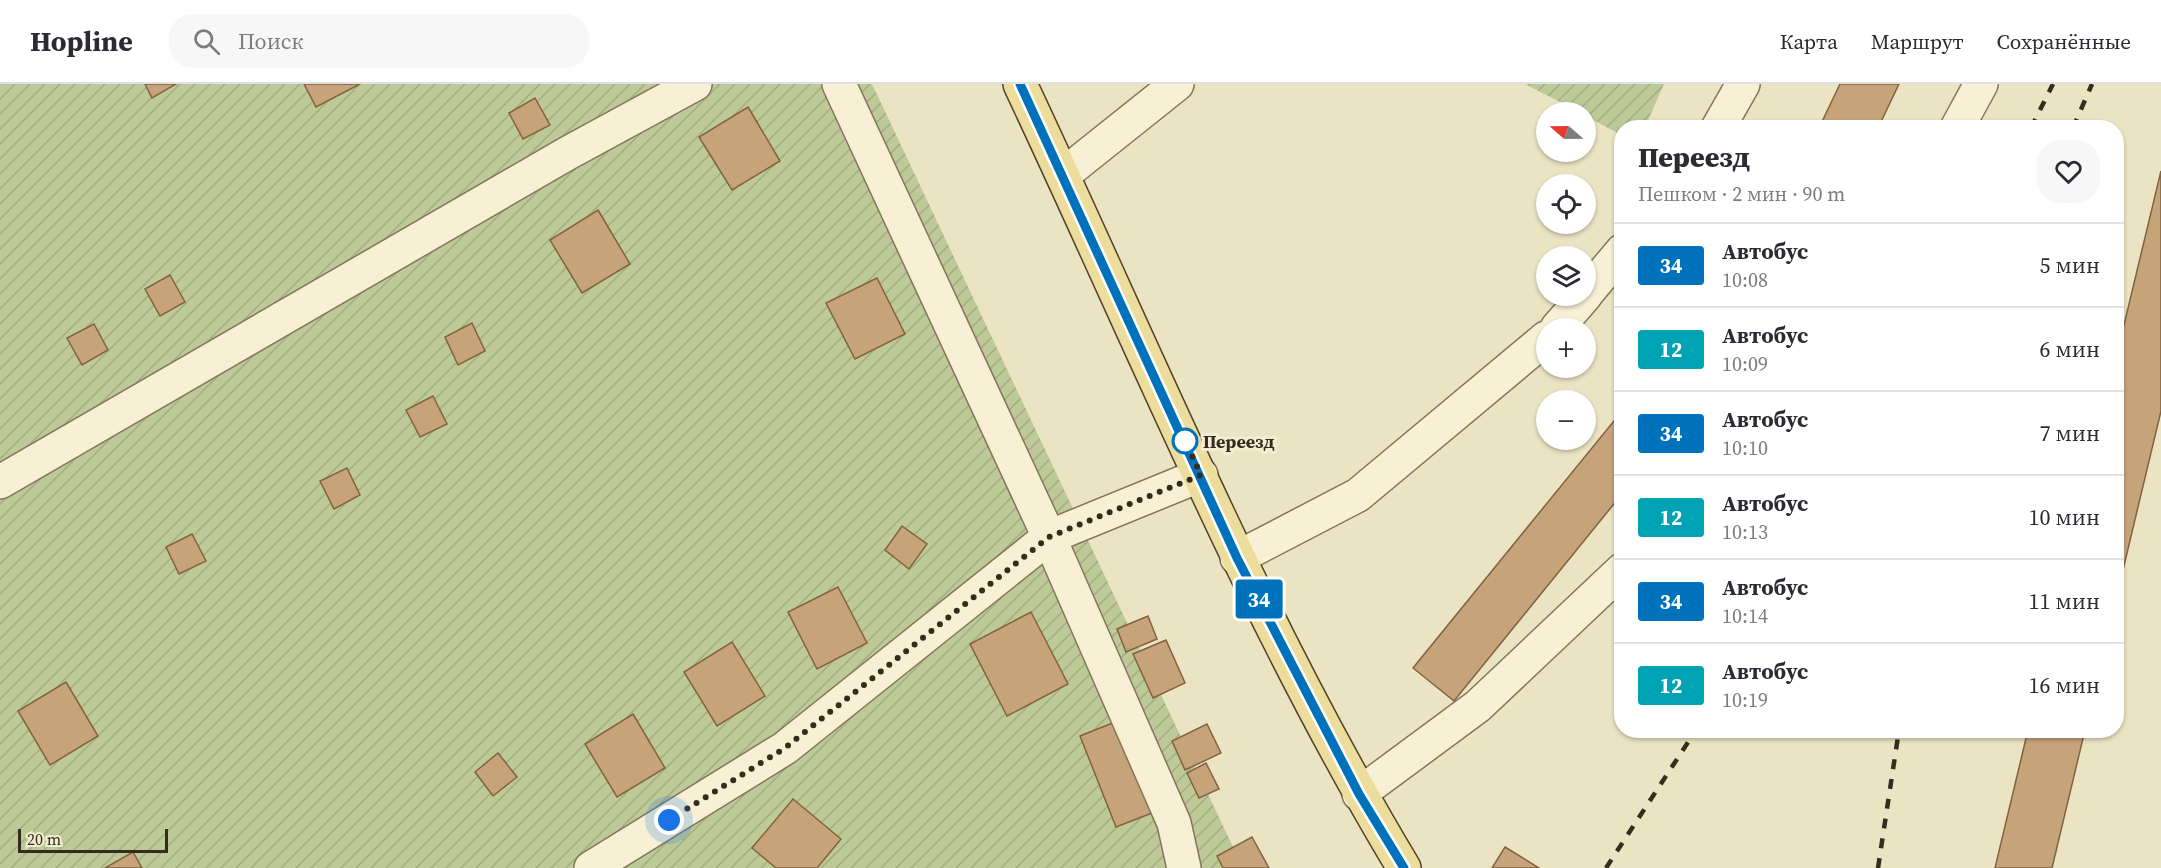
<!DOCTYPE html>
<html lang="ru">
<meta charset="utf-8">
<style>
body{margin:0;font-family:"Source Serif 4",serif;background:#f7f7f7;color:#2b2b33;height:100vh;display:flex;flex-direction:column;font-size:22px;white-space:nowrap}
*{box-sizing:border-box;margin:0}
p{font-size:20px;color:#7c7c81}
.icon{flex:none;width:33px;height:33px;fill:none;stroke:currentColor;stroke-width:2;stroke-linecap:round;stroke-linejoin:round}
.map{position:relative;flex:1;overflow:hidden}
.panel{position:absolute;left:1614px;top:36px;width:510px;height:618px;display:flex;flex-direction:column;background:#fff;border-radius:24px;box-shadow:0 2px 4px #0004}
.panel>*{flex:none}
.badge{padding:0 12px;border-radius:4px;font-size:21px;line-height:39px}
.needle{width:39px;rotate:290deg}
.controls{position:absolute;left:1536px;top:18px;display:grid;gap:12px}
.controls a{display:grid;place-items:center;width:60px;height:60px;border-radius:50%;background:#fff;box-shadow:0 2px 4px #0004;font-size:30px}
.scale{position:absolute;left:18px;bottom:15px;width:150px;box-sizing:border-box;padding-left:6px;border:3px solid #352c1e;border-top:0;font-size:16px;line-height:21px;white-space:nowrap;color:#352c1e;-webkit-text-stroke:4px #f3edd2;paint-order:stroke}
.you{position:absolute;width:30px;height:30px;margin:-15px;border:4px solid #fff;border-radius:50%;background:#1a73e8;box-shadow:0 0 0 9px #1a73e833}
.map>.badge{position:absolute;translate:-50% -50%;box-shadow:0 0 0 3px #fff}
.round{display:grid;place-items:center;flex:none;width:63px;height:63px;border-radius:24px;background:#f7f7f7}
.summary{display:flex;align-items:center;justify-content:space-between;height:102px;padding:0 24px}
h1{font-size:28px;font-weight:800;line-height:45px}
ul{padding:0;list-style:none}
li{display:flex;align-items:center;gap:18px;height:84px;padding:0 24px;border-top:2px solid #e1e1e2}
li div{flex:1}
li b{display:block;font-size:22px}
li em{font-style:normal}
li .badge{min-width:66px;font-weight:700;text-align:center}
header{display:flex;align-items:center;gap:36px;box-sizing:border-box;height:84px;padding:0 30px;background:#fff;border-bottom:2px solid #e1e1e2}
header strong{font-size:28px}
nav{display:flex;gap:33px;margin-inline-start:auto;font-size:21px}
.search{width:420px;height:54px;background:#f7f7f7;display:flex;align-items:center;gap:15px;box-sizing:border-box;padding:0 21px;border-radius:24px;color:#7c7c81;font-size:22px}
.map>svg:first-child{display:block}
</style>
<header>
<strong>Hopline</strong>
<div class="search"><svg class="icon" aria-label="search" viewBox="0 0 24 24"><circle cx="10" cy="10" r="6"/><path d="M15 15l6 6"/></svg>Поиск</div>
<nav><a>Карта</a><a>Маршрут</a><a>Сохранённые</a></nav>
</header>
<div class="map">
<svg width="2161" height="784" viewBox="0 0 2161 784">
<defs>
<pattern id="garden-furrows" width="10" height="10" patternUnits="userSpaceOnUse" patternTransform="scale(1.5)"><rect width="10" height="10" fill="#bdc997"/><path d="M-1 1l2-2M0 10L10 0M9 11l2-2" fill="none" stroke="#a3ad82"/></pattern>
</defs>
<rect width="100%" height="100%" fill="#ebe4c3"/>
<g fill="url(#garden-furrows)">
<path d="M0,0H872L1243,784H0Z"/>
<path d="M1525,0H1664L1645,43L1622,44L1621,51L1586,32V28H1579Z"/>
</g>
<g fill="#c7a37a" stroke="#826242" stroke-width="1.5">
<path d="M145,0H176L152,14Z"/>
<path d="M304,0H360L316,23Z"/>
<path d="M1840,0H1899L1878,44H1819Z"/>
<path d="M535,14L550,41L523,55L509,29Z"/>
<path d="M748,23L780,77L732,106L699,53Z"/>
<path d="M2161,87V327L2116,515V274Z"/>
<path d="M598,126L630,180L582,209L550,156Z"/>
<path d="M170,191L185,218L160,232L145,205Z"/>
<path d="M877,194L905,250L855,275L826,219Z"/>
<path d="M472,239L485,267L458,281L445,253Z"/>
<path d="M94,240L108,266L82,281L67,254Z"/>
<path d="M433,312L447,340L420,353L406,326Z"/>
<path d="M1622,327V410L1454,617L1413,584Z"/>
<path d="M347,384L360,411L334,425L320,397Z"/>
<path d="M902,442L927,460L909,485L885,466Z"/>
<path d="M192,450L206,477L179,490L166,463Z"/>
<path d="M838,503L867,559L817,585L788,528Z"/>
<path d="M1031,528L1068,600L1007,632L970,560Z"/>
<path d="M1148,532L1157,555L1126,568L1117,545Z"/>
<path d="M1166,556L1185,599L1153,614L1133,570Z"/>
<path d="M732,558L765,612L717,642L684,588Z"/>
<path d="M66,598L98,652L50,681L18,627Z"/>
<path d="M633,630L665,684L617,713L585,660Z"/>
<path d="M1115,638L1152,729L1116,743L1080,652Z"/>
<path d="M1207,640L1221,669L1185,686L1172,657Z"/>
<path d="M2028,646H2085L2052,784H1995Z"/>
<path d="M498,669L517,693L493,712L475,688Z"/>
<path d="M1206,679L1219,705L1199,714L1187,689Z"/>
<path d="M793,715L841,755L817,784H776L752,764Z"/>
<path d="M1252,753L1269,784H1223L1217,772Z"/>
<path d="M1505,763L1539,784H1492Z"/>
<path d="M133,768L142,784H105Z"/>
</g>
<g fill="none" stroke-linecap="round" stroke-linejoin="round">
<defs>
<g id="minor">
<path d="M839,0L1049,453L1174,739L1184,784"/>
<path d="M1718,44L1743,0"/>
<path d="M1957,44L1981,0"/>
<path d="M1063,91L1177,0"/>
<path d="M1586,210L1622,167"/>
<path d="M1557,244L1585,212"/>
<path d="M0,398L568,69L695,0"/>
<path d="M1237,474L1358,411L1546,254"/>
<path d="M1359,710L1478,622L1622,486"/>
<path d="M591,784L785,664L1049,453L1201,391"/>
</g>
<path id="major" d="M1020,0C1144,263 1254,535 1404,784"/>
</defs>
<use href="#minor" stroke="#84755b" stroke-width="36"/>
<use href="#major" stroke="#52432f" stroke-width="36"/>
<use href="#minor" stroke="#f7f0d5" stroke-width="33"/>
<use href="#major" stroke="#eddd9c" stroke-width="33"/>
<g stroke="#352c1e" stroke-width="4.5" stroke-dasharray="10 10" stroke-linecap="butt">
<path d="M2031,44L2053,0"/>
<path d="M2073,44L2092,0"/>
<path d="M1606,784L1696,646"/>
<path d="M1878,784L1899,646"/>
</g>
</g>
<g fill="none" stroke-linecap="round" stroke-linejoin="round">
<defs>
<path id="line" d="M1020,0L1237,474L1359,710L1404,784"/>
</defs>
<use href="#line" stroke="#fff" stroke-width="14"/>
<use href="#line" stroke="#0072bc" stroke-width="9"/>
<path stroke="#352c1e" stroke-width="6" stroke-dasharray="0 10.8" d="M669,736L785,664L1049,453L1201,391L1181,348L1185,357"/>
</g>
<circle fill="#fff" stroke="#0072bc" stroke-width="3" cx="1185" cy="357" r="12"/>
<g text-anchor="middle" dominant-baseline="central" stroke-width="6" stroke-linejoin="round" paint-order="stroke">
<g font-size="18" font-weight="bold" fill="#352c1e" stroke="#f3edd2" text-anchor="start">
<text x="1203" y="357">Переезд</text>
</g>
</g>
</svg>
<div class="controls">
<a><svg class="needle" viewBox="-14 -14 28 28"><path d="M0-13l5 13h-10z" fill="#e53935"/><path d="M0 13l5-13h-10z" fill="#7c7c81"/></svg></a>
<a><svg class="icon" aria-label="locate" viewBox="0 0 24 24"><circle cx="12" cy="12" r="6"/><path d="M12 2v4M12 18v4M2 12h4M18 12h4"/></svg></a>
<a><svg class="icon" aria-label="layers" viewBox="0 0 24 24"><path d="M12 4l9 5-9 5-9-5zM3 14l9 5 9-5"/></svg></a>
<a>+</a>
<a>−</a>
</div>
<div class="scale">20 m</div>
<div class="you" style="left:669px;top:736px"></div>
<b class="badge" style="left:1259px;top:515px;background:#0072bc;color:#fff">34</b>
<section class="panel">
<div class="summary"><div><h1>Переезд</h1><p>Пешком · 2 мин · 90 m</p></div><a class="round"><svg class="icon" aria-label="heart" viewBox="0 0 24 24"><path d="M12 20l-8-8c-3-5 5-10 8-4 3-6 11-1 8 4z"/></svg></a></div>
<ul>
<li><span class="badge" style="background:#0072bc;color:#fff">34</span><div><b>Автобус</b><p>10:08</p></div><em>5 мин</em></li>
<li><span class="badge" style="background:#00a3b4;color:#fff">12</span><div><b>Автобус</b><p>10:09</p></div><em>6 мин</em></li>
<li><span class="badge" style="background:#0072bc;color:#fff">34</span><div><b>Автобус</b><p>10:10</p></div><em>7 мин</em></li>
<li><span class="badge" style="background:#00a3b4;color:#fff">12</span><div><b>Автобус</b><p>10:13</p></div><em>10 мин</em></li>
<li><span class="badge" style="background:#0072bc;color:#fff">34</span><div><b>Автобус</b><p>10:14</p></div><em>11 мин</em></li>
<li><span class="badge" style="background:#00a3b4;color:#fff">12</span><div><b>Автобус</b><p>10:19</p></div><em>16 мин</em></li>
</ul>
</section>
</div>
